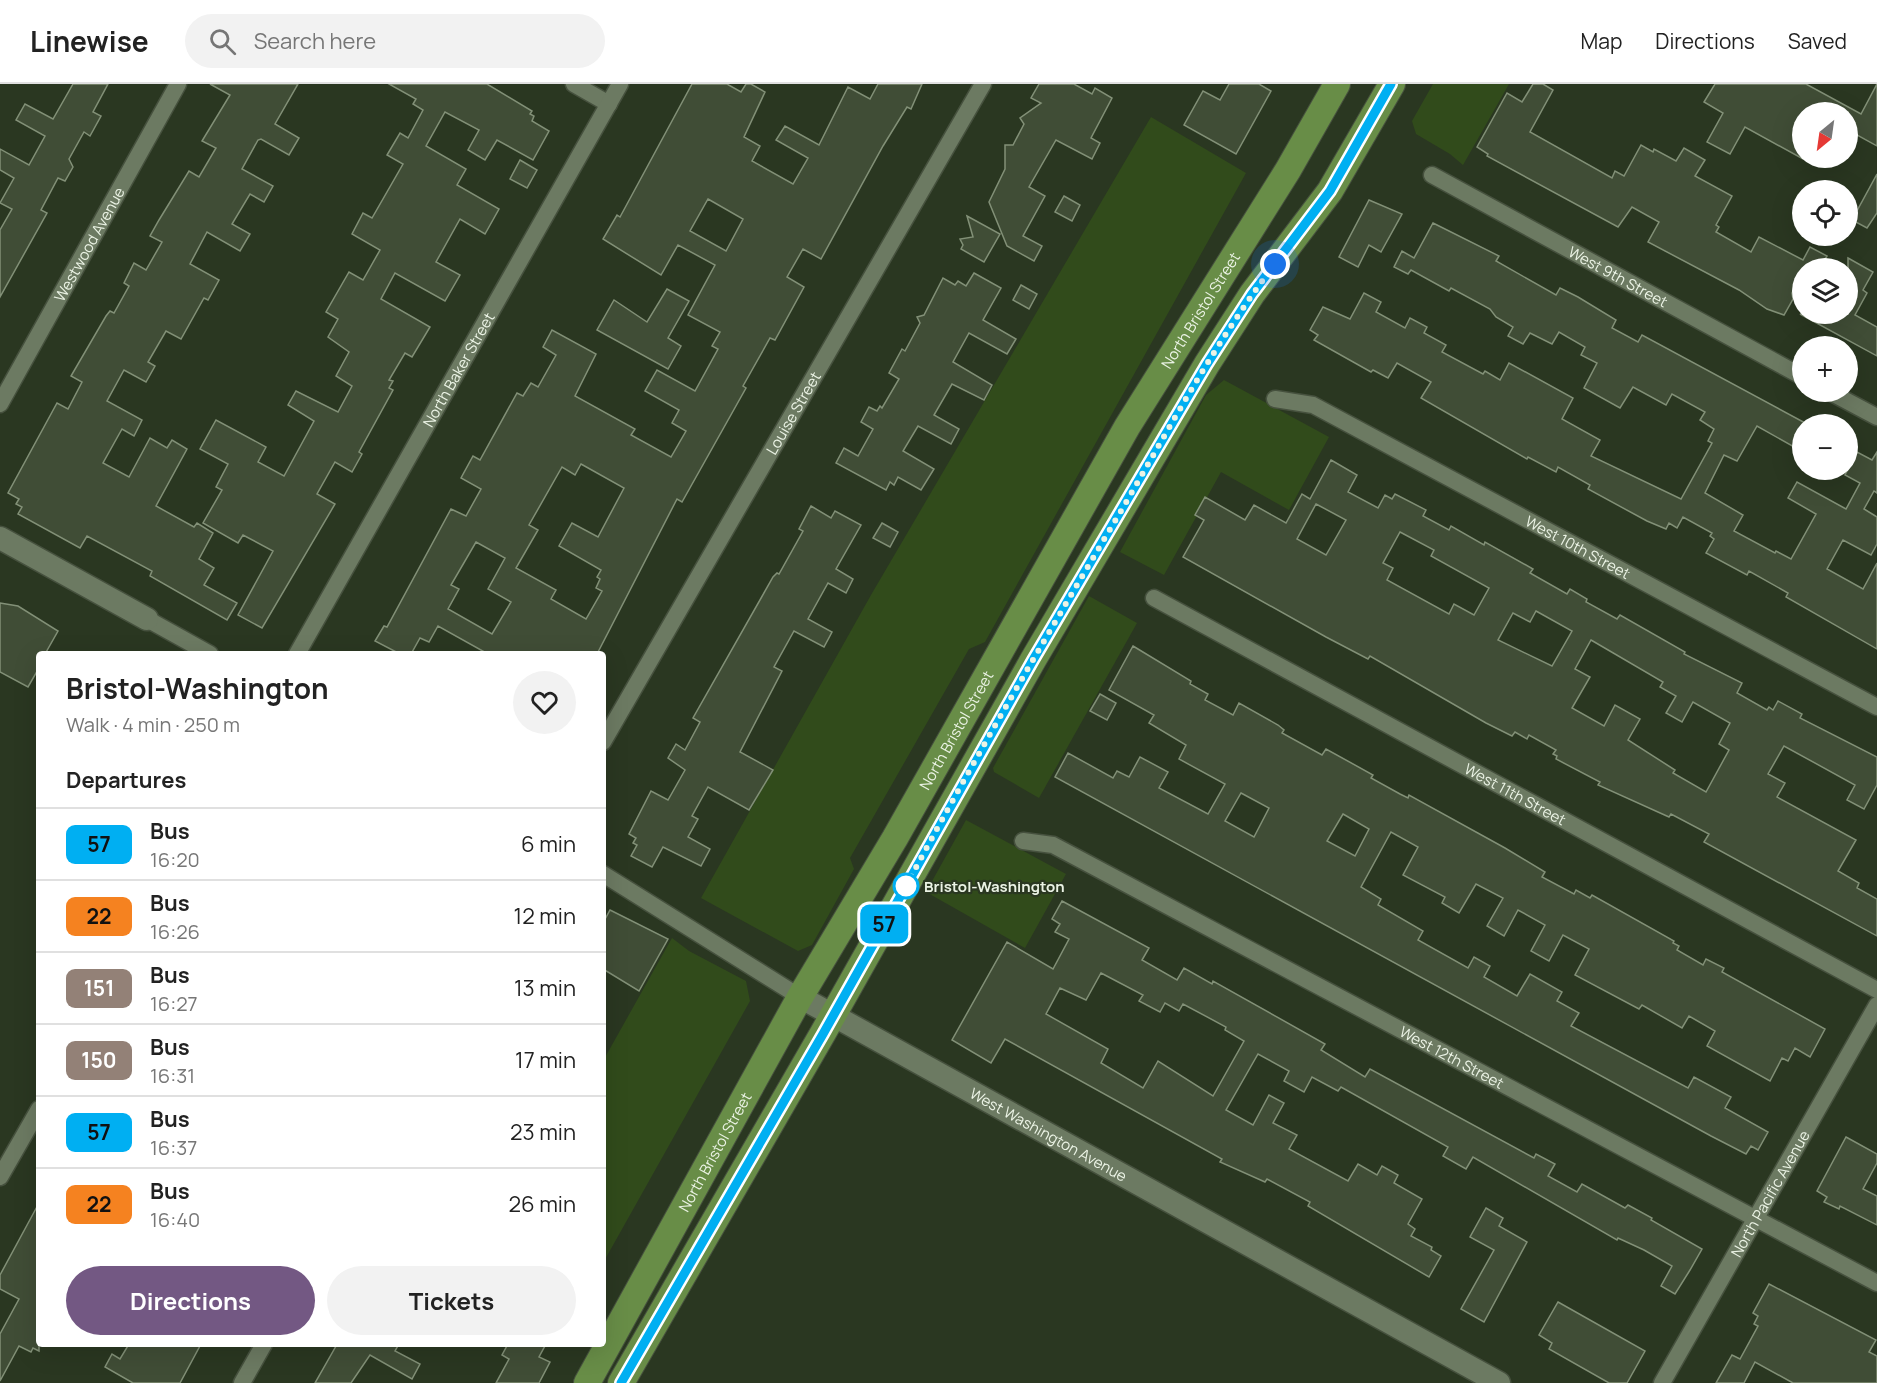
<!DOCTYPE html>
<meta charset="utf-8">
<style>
body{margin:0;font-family:Manrope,sans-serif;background:#f2f2f2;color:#222;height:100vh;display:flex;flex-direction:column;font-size:22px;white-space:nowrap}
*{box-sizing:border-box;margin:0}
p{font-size:20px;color:#767676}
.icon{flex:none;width:33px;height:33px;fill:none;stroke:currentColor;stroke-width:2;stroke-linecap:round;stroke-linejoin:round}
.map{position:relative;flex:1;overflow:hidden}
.panel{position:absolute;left:36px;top:567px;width:570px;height:696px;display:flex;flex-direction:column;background:#fff;border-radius:6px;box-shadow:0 6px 24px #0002}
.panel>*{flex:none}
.badge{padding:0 12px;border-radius:9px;font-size:21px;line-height:39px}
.needle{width:39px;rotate:209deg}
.controls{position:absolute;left:1792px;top:18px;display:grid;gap:12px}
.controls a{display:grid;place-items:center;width:66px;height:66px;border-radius:50%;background:#fff;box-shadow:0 6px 24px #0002;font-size:30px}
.you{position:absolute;width:30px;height:30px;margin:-15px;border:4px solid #fff;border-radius:50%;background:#1a73e8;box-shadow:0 0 0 9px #1a73e833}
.map>.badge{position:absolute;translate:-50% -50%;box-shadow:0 0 0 3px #fff}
h2{padding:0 30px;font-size:22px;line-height:54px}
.round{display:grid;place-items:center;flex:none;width:63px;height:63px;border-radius:32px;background:#f2f2f2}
.head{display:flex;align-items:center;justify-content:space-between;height:102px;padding:0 30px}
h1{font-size:28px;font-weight:700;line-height:45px}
.cta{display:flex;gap:12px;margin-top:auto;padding:12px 30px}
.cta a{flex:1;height:69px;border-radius:36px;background:#735883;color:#fff;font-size:24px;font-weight:700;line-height:69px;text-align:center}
.cta a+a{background:#f2f2f2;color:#222}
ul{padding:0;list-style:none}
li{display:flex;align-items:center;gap:18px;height:72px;padding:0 30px;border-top:2px solid #e0e0e0}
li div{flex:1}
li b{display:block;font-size:22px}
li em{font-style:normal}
li .badge{min-width:66px;font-weight:700;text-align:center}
header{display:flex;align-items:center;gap:36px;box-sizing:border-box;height:84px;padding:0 30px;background:#fff;border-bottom:2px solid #e0e0e0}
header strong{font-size:28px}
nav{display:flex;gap:33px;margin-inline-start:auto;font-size:21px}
.search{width:420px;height:54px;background:#f2f2f2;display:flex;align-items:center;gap:15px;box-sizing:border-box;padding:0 21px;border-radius:33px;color:#767676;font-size:22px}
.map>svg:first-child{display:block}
</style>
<header>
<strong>Linewise</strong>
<div class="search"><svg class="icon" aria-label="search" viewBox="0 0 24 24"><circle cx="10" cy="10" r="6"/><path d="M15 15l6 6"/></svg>Search here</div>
<nav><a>Map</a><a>Directions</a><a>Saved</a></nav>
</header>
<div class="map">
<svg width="1877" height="1299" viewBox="0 0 1877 1299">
<rect width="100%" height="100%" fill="#2a3721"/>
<g fill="#314b1b">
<path d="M1433,0H1509L1463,81L1450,70L1416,50L1412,37Z"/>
<path d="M1151,33L1246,89L985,558L969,565L850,774L854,785L812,861L798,867L701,814L871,511Z"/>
<path d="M1224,296L1329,353L1289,426L1221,388L1164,491L1120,468L1206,311Z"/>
<path d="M1089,512L1137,539L1039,714L994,688L993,684Z"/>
<path d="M966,736L1066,790L1025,864L926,808Z"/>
<path d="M672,854L689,867L746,897L750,917L603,1179V977Z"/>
</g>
<g fill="#404d36" stroke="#829077" stroke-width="1.5" fill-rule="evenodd">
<path d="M73,0H108L93,28L101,32L90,52L84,48L69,75L73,83L65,97L58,94L41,126L47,129L0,213V146L12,125L0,119L14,94L0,86V65L29,81L45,52L16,36L25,20L53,35Z"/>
<path d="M210,0H298L275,40L299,54L289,71L261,55L258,56L242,85L273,102L264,118L250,110L232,140L250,150L240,167L207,148L190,180L219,196L208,216L204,214L181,255L166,247L148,278L155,282L146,298L124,286L107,317L142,336L134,352L122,345L103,379L129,393L150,354L167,364L172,356L187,365L156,422L194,443L197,439L213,449L199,475L214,484L204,501L237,519L227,536L150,492L152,487L87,452L80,464L18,430L22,423L16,420L19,415L8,409L57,319L68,325L82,298L71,292L106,232L110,227L114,229L129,202L124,199L134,179L146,186L162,158L150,152L159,136L189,87L199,93L216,64L202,57L230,11Z"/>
<path d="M389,0H487L532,27L530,30L534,32L532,37L549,47L533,76L497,56L485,76L468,66L479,46L445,28L426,62L466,85L457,101L499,125L485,150L460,135L436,178L460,191L445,217L395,189L381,215L430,243L412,273L405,269L389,296L393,297L389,304L393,306L359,368L362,370L352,388L335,378L317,410L335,420L262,544L238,531L273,467L243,451L238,459L203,439L222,406L216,403L228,380L200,365L216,336L266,363L258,378L284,392L314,337L288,321L296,307L338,328L352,302L336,292L349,268L328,253L338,235L326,228L349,188L363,196L380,166L352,150L363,129L372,134L403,80L387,71L400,49L408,54L423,26L413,20L416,15Z"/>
<path d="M692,0H727L741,8L746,0H751L765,8L744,53L760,62L752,77L793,100L808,74L776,56L785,42L819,61L848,3L870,15L878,0H922L911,25L907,23L883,62L821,175L803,165L787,193L804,203L775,256L770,254L743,302L746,304L682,418L677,415L597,570H488L438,542L429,558L420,554L411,570H400L375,557L384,542L387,543L451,425L466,432L481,405L461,394L473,372L480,376L517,309L523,312L531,299L538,303L556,271L543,263L552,246L596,270L575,312L635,345L631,351L671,373L686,347L672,339L679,326L645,307L657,286L695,307L718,265L712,262L720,248L688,231L715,181L678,161L661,191L603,155L617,131L620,133ZM708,115L743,135L726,167L690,147ZM581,380L624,404L598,453L572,439L559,462L601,486L597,493L600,495L596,504L602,507L586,535L551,515L556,506L516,484L538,446L529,441L562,383L575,391ZM476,458L505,474L488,505L511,518L492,550L448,525L459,505L451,501Z"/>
<path d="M1039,0H1074L1092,10L1095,4L1112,14L1091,54L1100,59L1092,75L1056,56L1029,103L1045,112L1023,152L1042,162L1034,177L1007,162L989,118L1005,85V61H1013L1024,40L1020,34L1041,19L1031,14Z"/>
<path d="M1229,0H1259L1271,7L1236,70L1184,41L1203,7L1220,16Z"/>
<path d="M1533,0H1543L1553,6L1530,48L1612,94L1615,87L1624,92L1641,61L1653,68L1654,65L1676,77L1684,64L1705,76L1695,92L1732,112L1716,141L1719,143L1716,148L1751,168L1759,153L1803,176L1810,163L1827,172L1820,184H1803L1792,209L1793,215L1784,231L1767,225L1739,206L1648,158L1659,138L1632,123L1618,143L1487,72L1488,70L1477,63L1507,9L1522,18Z"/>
<path d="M1715,0H1806L1861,30L1877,0V62L1848,46V28H1803V75L1745,43L1730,70L1707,58L1723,29L1704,18Z"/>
<path d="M520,76L537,86L527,104L510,95Z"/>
<path d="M1877,90V129L1867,144L1852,136Z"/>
<path d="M1064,112L1080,121L1072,137L1055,128Z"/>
<path d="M1369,116L1402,130L1381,168L1369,161L1358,183L1339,173Z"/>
<path d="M967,132L1000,150L984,178L961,165L963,161L960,155L973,153Z"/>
<path d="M1433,139L1499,172L1496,177L1556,211L1560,204L1578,213L1616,236L1612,244L1638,258L1642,251L1807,340H1803V368L1757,342L1737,377L1724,371L1705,409L1743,431L1734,447L1775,469L1776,467L1791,475L1816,430L1788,414L1797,398L1846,425L1860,399L1845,391L1857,368L1872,376L1877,368V409L1874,407L1864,425L1877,433V460L1871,471L1843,456L1827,485L1863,505L1877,479V565L1786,513L1788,509L1749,487L1747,491L1706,469L1714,455L1710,452L1712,449L1683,433L1677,444L1669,439L1666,445L1647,437L1588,405L1590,401L1558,383L1556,388L1528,373L1527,375L1421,314L1431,298L1397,279L1388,294L1373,286L1371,288L1314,256L1318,251L1310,246L1323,223L1350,235L1364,209L1381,218L1376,228L1405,244L1410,234L1427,243L1424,249L1446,261L1442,268L1483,290L1485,287L1500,296L1509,279L1573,314L1562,335L1600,356L1591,372L1681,415L1712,359L1708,357L1714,345L1700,336L1705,328L1672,310L1666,321L1633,303L1620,324L1584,304L1597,279L1581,271L1585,263L1559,248L1552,260L1530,249L1523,260L1508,252L1513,243L1496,233L1490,225L1451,204L1449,207L1411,186L1408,190L1394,183L1402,167L1414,174Z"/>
<path d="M1848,174L1873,188L1863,206L1867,209L1855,231L1877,243V272L1800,230H1848Z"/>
<path d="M974,189L1001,204L983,236L1016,255L1007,270L969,249L953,278L992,301L984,316L952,300L934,331L959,345L951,360L918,342L903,367L934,385L921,406L898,393L894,401L890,398L886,406L836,379L844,364L858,372L873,345L861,338L869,323L877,327L880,322L882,324L899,295L889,289L902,265L905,267L920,239L917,233L924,231L943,194L955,201L958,197L966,202Z"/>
<path d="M1021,201L1037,210L1029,225L1013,216Z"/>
<path d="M667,205L689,217L668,254L681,262L668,285L597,246L614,216L647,238Z"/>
<path d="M1331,376L1357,391L1348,408L1378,424L1385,411L1392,415L1395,410L1426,426L1423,432L1449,446L1451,442L1484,461L1485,458L1533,485L1530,489L1567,510L1570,505L1587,515L1586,518L1617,535L1620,531L1685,568L1684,570L1742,599L1737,609L1767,626L1769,623L1773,626L1778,617L1802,630L1800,634L1877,673V701L1864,725L1847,716L1855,701L1784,662L1768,690L1785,699L1777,713L1856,756L1838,787L1859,799L1857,804L1877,815V852L1704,758L1709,750L1671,730L1669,733L1598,701L1600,698L1556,675L1557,672L1553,670L1556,666L1529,651L1527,655L1515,648L1512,652L1486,639L1370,572L1368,575L1326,553L1183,473L1204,436L1195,431L1205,413L1245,436L1254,421L1286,439L1302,410L1310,415ZM1316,420L1346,436L1326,471L1297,455ZM1400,448L1434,466L1431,472L1489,504L1474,531L1454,520L1449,530L1387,496L1393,484L1383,479ZM1536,527L1572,547L1552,582L1498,556L1513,529L1530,538ZM1591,556L1663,598L1660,603L1676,612L1666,629L1682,638L1693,618L1730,639L1719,660L1729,666L1706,708L1673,689L1675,686L1628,656L1640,635L1615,621L1604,642L1572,624L1590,593L1575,585Z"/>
<path d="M811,422L831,434L835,427L861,441L836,485L853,495L846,509L828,499L808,535L832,548L824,563L794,547L774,583L782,587L740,668L773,686L749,726L708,703L692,732L698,735L688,753L710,765L701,782L663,763L652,783L631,772L637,761L633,759L636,754L629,750L651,707L668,716L685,686L668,674L676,660L685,666L700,638L693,634L773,493L777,489L779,490L803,447L799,445Z"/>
<path d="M882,439L898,448L890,463L873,454Z"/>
<path d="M0,519L18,522L58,547L45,570H39V584L28,603L0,588Z"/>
<path d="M1133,562L1191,597L1190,600L1208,610L1205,616L1233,631L1239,619L1278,641L1284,646L1282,649L1322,671L1326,665L1373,691L1371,694L1400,710L1408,714L1409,711L1505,764L1545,788L1542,793L1574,810L1576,806L1590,814L1592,811L1674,857L1673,859L1679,862L1677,866L1703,881L1706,875L1724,884L1722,888L1825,945L1810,973L1795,964L1788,977L1782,974L1770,997L1707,962L1715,947L1689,932L1682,944L1642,921L1639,925L1575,891L1589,865L1563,851L1549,877L1531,867L1545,841L1518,826L1504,852L1487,842L1503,814L1476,800L1459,829L1442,819L1445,813L1403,791L1418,763L1391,748L1361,803L1381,815L1378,821L1423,847L1418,856L1468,884L1474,873L1490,882L1484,893L1517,912L1530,890L1562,908L1557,917L1579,929L1571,942L1688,1004L1694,993L1731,1013L1725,1024L1768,1048L1758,1066L1751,1062L1746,1070L1711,1052L1055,693L1068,669L1113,694L1117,687L1129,693L1140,673L1168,688L1159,704L1208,730L1225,700L1179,675L1186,661L1149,639L1154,631L1109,606ZM1241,709L1269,724L1254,753L1225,737ZM1343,730L1369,745L1355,772L1327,757Z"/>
<path d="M1100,610L1116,619L1107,636L1090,627Z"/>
<path d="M1062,817L1149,864L1142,876L1177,896L1184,884L1212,900L1213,897L1325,960L1321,966L1365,993L1370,985L1534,1074L1536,1070L1555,1080L1548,1092L1577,1108L1582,1100L1625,1124L1628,1121L1652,1134L1651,1136L1702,1165L1690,1186L1675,1210L1661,1202L1672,1182L1644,1166L1618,1154L1617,1156L1473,1073L1466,1085L1443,1072L1448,1063L1341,1003L1338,1007L1312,993L1304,1008L1284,997L1289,987L1258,970L1226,1026L1253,1041L1269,1011L1284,1019L1273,1039L1297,1051L1289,1065L1348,1097L1358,1080L1377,1091L1382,1082L1398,1091L1394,1099L1422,1115L1408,1140L1415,1145L1411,1152L1432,1163L1431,1166L1441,1172L1429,1193L1308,1122L1310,1118L1267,1095L1265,1098L1220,1078L1222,1075L1005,955L991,979L952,956L1007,858L1053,885L1069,855L1055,848L1060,840L1052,835ZM1101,889L1143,911L1139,917L1160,928L1165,919L1179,927L1183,920L1226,943L1225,946L1244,957L1213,1012L1158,977L1143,1004L1101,979L1108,965L1046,930L1060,904L1086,916Z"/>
<path d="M610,826L668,855L639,907L603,885V839Z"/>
<path d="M1846,1053L1877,1070V1079L1863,1105L1877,1112V1141L1840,1122L1839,1125L1824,1118L1827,1113L1817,1107Z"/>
<path d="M39,1119V1267L33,1264L31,1268L19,1262L0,1297V1250L19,1215L0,1205V1191Z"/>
<path d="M1486,1124L1503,1134L1499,1142L1527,1158L1484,1238L1461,1225L1494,1166L1470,1153Z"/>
<path d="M1769,1200L1876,1256L1869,1268L1877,1272V1299H1793L1755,1278L1744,1299H1716L1732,1271L1740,1275L1758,1242L1754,1240L1758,1232L1753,1229Z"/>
<path d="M1558,1218L1645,1267L1627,1299H1609L1549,1265L1552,1259L1539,1251Z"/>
<path d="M129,1260H201L180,1299H133L105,1283L112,1270L120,1275Z"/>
<path d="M333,1260H399L395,1267L420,1280L412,1295L370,1271L351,1299H315L336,1262Z"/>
<path d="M508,1260H546L539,1273L550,1278L539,1299H496L509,1275L502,1271Z"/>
</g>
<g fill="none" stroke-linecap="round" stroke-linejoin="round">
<defs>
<g id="street">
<path d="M574,0L609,20"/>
<path id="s1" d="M1432,91L1803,293"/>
<path d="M1830,308L1877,333"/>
<path id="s2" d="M1275,315L1313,321L1877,623"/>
<path id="s3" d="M0,320L178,0"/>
<path id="s4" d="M1154,514L1877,906"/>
<path d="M147,535L210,570"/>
<path id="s5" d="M297,570L620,0"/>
<path id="s6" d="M603,658L983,0"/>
<path id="s7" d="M1023,757L1053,761L1877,1199"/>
<path d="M603,790L800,913"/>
<path d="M0,1093L39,1025"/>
<path d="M242,1299L264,1260"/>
<path id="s8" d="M1662,1299L1877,921"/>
</g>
<g id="secondary">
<path d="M0,454L147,535"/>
<path id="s9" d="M800,913L1499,1299"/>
</g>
<g id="primary">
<path id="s10" d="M587,1299L800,913L895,754L1127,343L1288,86L1337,0"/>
<path d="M621,1299L823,949L1033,576L1207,280L1252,210L1330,107L1392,0"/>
</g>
</defs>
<use href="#street" stroke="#46513e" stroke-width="19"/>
<use href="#secondary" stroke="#46513e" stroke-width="25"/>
<use href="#primary" stroke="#46513e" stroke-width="28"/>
<use href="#street" stroke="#6c7a62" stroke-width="16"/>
<use href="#secondary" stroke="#6c7a62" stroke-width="22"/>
<use href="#primary" stroke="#688d47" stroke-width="26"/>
</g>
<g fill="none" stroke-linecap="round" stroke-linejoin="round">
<defs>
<path id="line" d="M621,1299L823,950L1033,576L1207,280L1252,210L1330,107L1391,0"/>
</defs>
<use href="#line" stroke="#fff" stroke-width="14"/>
<use href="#line" stroke="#00aff2" stroke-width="9"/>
<path stroke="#ebf3e5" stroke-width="6" stroke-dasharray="0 10.8" d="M906,802C974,675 1047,551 1121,427C1170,343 1216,257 1275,180"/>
</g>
<circle fill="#fff" stroke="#00aff2" stroke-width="3" cx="906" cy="802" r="12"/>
<g text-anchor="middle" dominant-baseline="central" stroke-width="4.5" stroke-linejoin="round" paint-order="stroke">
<g font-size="15" fill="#ebf3e5" stroke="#2a3721">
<text stroke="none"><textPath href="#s3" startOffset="183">Westwood Avenue</textPath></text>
<text stroke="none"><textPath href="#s1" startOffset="212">West 9th Street</textPath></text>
<text stroke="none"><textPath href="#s10" startOffset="1236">North Bristol Street</textPath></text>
<text stroke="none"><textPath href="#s5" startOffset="327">North Baker Street</textPath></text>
<text stroke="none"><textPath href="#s6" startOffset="380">Louise Street</textPath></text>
<text stroke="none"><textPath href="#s2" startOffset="339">West 10th Street</textPath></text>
<text stroke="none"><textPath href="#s10" startOffset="750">North Bristol Street</textPath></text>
<text stroke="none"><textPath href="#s4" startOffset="411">West 11th Street</textPath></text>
<text stroke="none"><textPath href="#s7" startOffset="482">West 12th Street</textPath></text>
<text stroke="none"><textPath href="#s9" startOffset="284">West Washington Avenue</textPath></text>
<text stroke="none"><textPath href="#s10" startOffset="264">North Bristol Street</textPath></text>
<text stroke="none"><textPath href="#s8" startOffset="218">North Pacific Avenue</textPath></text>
</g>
<g font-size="15" font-weight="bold" fill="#ebf3e5" stroke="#2a3721" text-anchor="start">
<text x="924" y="802">Bristol-Washington</text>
</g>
</g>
</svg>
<div class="controls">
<a><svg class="needle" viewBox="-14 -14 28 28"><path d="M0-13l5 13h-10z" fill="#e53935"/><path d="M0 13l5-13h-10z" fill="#767676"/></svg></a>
<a><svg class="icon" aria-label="locate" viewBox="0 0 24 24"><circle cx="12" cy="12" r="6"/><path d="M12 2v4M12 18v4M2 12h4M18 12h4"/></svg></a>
<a><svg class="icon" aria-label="layers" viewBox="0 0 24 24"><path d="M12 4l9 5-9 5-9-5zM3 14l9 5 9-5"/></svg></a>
<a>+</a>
<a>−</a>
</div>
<div class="you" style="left:1275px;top:180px"></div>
<b class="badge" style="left:884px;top:840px;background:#00aff2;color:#111">57</b>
<section class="panel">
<div class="head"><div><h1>Bristol-Washington</h1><p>Walk · 4 min · 250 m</p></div><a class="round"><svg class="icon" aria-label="heart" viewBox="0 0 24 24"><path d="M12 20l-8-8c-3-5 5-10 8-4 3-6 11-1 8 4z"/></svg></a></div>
<h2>Departures</h2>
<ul>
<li><span class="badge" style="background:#00aff2;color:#111">57</span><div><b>Bus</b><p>16:20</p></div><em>6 min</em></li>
<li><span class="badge" style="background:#f58220;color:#111">22</span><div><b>Bus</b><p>16:26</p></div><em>12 min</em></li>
<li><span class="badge" style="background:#938177;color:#fff">151</span><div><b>Bus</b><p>16:27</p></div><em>13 min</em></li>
<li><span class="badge" style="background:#938177;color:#fff">150</span><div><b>Bus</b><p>16:31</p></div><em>17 min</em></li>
<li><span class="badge" style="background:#00aff2;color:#111">57</span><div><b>Bus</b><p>16:37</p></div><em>23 min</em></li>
<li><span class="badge" style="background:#f58220;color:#111">22</span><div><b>Bus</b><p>16:40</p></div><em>26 min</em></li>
</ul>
<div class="cta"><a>Directions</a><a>Tickets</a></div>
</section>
</div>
